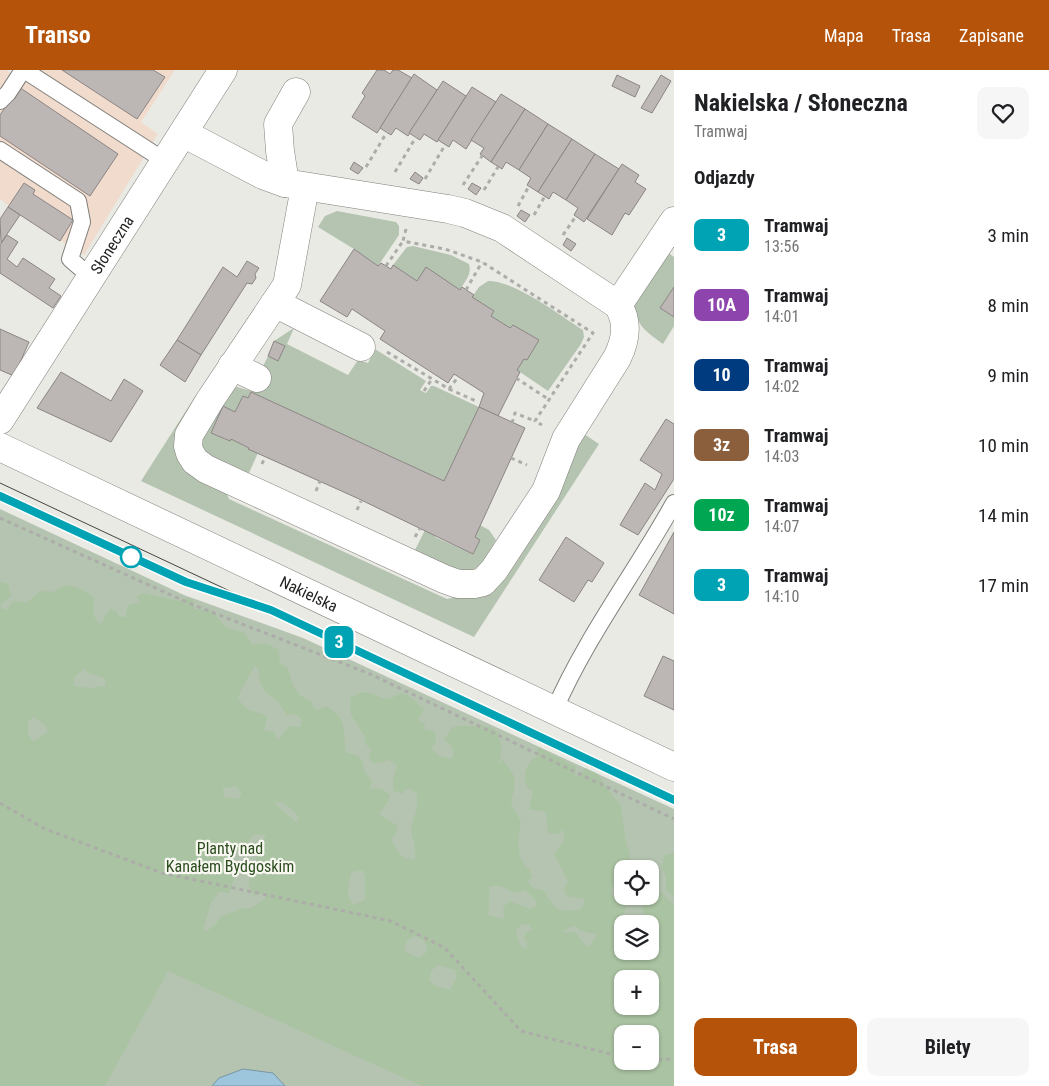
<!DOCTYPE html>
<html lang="pl">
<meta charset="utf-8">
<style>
body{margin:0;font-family:"Roboto Condensed",sans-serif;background:#f6f6f6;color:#202124;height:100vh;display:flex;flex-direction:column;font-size:19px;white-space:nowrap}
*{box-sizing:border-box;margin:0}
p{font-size:16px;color:#757577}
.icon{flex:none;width:28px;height:28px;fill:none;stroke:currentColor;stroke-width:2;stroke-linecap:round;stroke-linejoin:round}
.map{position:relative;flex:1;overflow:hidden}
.drawer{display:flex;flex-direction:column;background:#fff;width:375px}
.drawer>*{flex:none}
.badge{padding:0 10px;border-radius:8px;font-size:18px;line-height:32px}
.controls{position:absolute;left:614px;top:790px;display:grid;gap:10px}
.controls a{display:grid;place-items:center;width:45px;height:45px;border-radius:10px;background:#fff;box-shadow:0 1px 4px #0004;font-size:25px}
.map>.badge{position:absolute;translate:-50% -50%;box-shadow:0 0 0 2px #fff}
h2{padding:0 20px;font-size:19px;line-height:45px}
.round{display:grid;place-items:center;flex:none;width:52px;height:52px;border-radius:10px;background:#f6f6f6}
.head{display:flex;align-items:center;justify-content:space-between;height:85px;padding:0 20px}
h1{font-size:24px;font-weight:700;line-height:38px}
.cta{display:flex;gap:10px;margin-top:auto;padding:10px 20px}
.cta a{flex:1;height:58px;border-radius:10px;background:#b45309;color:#fff;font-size:20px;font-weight:700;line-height:58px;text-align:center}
.cta a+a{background:#f6f6f6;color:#202124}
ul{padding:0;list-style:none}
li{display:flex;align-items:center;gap:15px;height:70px;padding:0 20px}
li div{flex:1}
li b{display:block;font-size:19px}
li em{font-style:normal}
li .badge{min-width:55px;font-weight:700;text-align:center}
header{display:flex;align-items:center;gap:30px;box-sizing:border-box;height:70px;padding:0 25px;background:#b45309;color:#fff}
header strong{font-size:24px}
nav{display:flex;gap:28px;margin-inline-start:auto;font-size:18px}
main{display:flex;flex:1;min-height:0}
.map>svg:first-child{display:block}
</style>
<header>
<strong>Transo</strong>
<nav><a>Mapa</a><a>Trasa</a><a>Zapisane</a></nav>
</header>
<main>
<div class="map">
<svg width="674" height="1016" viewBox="0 0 674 1016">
<rect width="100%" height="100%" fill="#eaeae5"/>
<path fill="#f0dbcd" d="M0,0H6L13,5L17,0H175L141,52L158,64L84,185L20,145L0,129Z"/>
<g fill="#b5c4b0" fill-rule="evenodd">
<path d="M337,141L396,152L399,156V165L378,196L354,179L318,157L325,146Z"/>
<path d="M413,176L451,185L469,194C472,205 465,211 460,220L427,198L417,211L393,195L407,177Z"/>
<path d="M667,182L674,187V217L660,238L674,247V256L663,274C648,263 636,256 634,235Z"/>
<path d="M488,211C516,211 559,245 583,260L584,267L581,274L548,321L517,300L524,289L527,290L539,270L513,255L510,258L491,246L494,241L472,227L479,217Z"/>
<path d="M294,258L287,274L348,305L358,290L368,293L375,279L426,311L420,320L426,323L431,316H434L479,337L444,411L251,322L248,328L243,326L235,342L223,337L211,363L229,371L231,369L258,383L248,405L202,382L201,364L233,317H237L251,321L268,286L278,290L285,276L274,271Z"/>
<path d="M196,325L201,329L183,358L223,414L229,429L447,529L480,521L581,362L599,374L474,567L141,411Z"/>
<path d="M0,439L184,525L303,568L674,739V1016H0ZM622,799H650V826H622ZM622,854H650V881H622ZM622,909H650V936H622ZM622,964H650V991H622Z"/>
<path d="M480,455L489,460L496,470C490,479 484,493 475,499C462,506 428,486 415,480L425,460L436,465L435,467L473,484L480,470L475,467Z"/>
</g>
<g fill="#aac3a2" fill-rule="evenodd">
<path d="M0,512L8,514L11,526L1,534V538L7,540L13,531L27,532L41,521L54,522C67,509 82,519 94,528C94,538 91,550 102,554L104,548L110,539L116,541L119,547H125L128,536L133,534L141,533L137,527L143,523L178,531L188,528L194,531V539L214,541C223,558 226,558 245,563L252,575C262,572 270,574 278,580L280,594L287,597C294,615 291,623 311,631L314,638L317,640L326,636C344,646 343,653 345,671C345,676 344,678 347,683C360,684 363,688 364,701L372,711L369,720C378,716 382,719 390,725L388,732L379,744L398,756L395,765L391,769C397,780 400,791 415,789V776L411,762L412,754L417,738V724L409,718L401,724L393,720V708L397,696L392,691L387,690L384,692L373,693L369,689L372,679L365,674V666L351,645L350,628C353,627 358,624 361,623C381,620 380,637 401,623C411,625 415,633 424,639L418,650L425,653L424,659L435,662L436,671L431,678L440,686L451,689L454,685L451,675L444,670L451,658C461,655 485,655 495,659C502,675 503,676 499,694L503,690C519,710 516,710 511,733L521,752C518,768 515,790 530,800L532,806L528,811C531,818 538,820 545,821L547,827L557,839L569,841L580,840L584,834V829L567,826L564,820L568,811L554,784L564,770L563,758L559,764L548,763L546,744L543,740L539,741L529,739L533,721L528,719C522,707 525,700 532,689L537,688L538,677L576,697L575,709L585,698L598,704L605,716L621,736L626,773L630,784L628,797L622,799V804L610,819L612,826L621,829L626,837L622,847L624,854H622V881H645V886L651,885L658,861C649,853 639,839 642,826H650L651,819C667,822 664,829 674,834V1016H422L168,901L105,1016H0ZM255,595C261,602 258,611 263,618C266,624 270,625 275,629C280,632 283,640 287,645L295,644L302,649L301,657L290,656L278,670L274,662L264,660L267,649L265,645L247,639L238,629C239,623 251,602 255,595ZM85,598L86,602L106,609L105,616L90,618L74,616V607ZM34,647L45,655L48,662L34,671C26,666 27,658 29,650ZM236,716L242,723L238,729L224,727L223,718ZM275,732H283L296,743L299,748L297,753L277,736ZM254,764L266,765L256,790V801L250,807L248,813L254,826L266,822L265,829L251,838L240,839L221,847L215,855L207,861L203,859L211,833L219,822L229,823L235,807L231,784L243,779ZM362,800L365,806V830L353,835C345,824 348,814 352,802ZM490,816H500L516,823L525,820L535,829L537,835L530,839L509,831L503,838L504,849L488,845C490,835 488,826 490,816ZM528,854L532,859L526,863L524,869L527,873L526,879C518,876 517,868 516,860L521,855ZM575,856L582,861L597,865L589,877L585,875L575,862L562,863L568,858ZM415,866L424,870L427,877L426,883L419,888L404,881L407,870ZM438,895L455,900L457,907L450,920L436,916L429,911L431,901ZM622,909H650V936H622ZM622,964H650V991H622Z"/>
<path d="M674,783V827L666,820V806L661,798L665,785Z"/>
</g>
<path fill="#9dc6dd" stroke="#7895a4" d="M243,999L273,1003L285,1016H212L219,1008Z"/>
<g fill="#bcb6b5" stroke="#8b8584">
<path d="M62,0H153L165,7L137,49Z"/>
<path d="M377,0H384L390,4L393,0H398L412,8L377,63L352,47L365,26L362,23Z"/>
<path d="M414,4L437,20L408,66L396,58L391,65L380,58Z"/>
<path d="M617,5L640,16L635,27L612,16Z"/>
<path d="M661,5L671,11L652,43L641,38Z"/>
<path d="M443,11L466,26L437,72L424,64L420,70L409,63Z"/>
<path d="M19,17L118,84L90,126L0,66V45Z"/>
<path d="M472,17L496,32L466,79L453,70L449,77L438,70Z"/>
<path d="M501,24L525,39L491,92L480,84L484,78L471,70Z"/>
<path d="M525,39L548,54L519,100L506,92L502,99L491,92Z"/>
<path d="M548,54L572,69L538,122L527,115L531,108L519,100Z"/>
<path d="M572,69L595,84L566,130L553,122L549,129L538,122Z"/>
<path d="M595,84L619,99L584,152L574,145L578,138L566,130Z"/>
<path d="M354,92L363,98L358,104L350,99Z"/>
<path d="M622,94L639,105L635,112L646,119L629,145L625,143L612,165L587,149Z"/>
<path d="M415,102L423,108L419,114L410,109Z"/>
<path d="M24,113L35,120L33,124L73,150L60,171L8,137Z"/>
<path d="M472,113L481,118L476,125L468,119Z"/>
<path d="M8,137L20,145L1,173L0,149Z"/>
<path d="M521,140L530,145L525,152L517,146Z"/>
<path d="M7,165L18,172L7,189L17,197L23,188L55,209L49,218L61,226L53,238L0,203V175Z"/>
<path d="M567,168L576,174L571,181L563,175Z"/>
<path d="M354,179L378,196L381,193L391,199L393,195L417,211L426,197L460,220L462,217L474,225L472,227L494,241L491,246L510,258L513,255L539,270L527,290L524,289L517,300L520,302L498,346L479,337L484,323L454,304L448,313L380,269L385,261L352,239L347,247L320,231Z"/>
<path d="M247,191L259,198L255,204L256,208L252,214L247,213L201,285L177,270L223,197L237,207Z"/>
<path d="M674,217V247L660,238Z"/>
<path d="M0,259L29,272L14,306L0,300Z"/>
<path d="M177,270L201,285L185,312L160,295Z"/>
<path d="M274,271L285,276L278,291L268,286Z"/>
<path d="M61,302L111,331L124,309L143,321L111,372L37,338Z"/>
<path d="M251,322L444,411L479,337L525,358L475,467L480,470L473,484L357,428L248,379L249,378L231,369L230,371L211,363L223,336L235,342L243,326L248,328Z"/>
<path d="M666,349L674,354V409L638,465L620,455L645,413L655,420L662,404L640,390Z"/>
<path d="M674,462V544L639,525Z"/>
<path d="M566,467L604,493L592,512L588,510L574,532L539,510Z"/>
<path d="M663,586L674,591V640L644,626Z"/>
</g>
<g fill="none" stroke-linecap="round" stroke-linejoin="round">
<defs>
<g id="service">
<path d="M24,0L165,91"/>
<path d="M0,31L8,23L23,0"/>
<path d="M0,80L78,131L82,152L70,189L92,208"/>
<path d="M554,641C586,567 635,503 674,433"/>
</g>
<g id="minor">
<path d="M183,63L263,105L285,113L448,139L465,143L502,158L618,235C629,253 626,270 617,288L566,369L546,421L494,500L483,512L474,514H458L444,509L206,399L195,391L190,383L188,376L189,365L210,330L287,215L305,117"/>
<path d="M285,113L280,81L278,54L296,22"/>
<path d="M275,233L361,277"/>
<path d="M618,235L674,151"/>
<path d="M232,296L257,308"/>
<path id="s1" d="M0,350L223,0"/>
</g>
<g id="secondary">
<path id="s2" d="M0,377L674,697"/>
</g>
</defs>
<use href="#service" stroke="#807f7b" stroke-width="18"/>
<use href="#minor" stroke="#807f7b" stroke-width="29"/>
<use href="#secondary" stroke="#807f7b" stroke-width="29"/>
<g stroke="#acaca8" stroke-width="3" stroke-dasharray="4 4" stroke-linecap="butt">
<path d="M366,97L387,62"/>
<path d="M395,102L416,67"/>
<path d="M425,109L445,75"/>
<path d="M463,115L482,86"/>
<path d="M484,120L498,97"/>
<path d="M518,136L529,116"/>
<path d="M534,145L545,126"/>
<path d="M406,159L403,171L445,179L482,192L593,263L535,351L542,355"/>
<path d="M563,165L576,146"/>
<path d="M386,196L403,171"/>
<path d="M466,220L482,192"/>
<path d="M387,282L449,319L458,307"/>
<path d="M516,308L548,329"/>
<path d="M449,319L476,331"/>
<path d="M424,321L432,309"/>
<path d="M512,353L515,343L535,351"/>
<path d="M511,388L527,395"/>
<path d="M262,394L265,387"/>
<path d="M316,421L320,411"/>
<path d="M357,440L361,431"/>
<path d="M0,448L191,534L370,604L674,749"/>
<path d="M415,467L420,458"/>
<path d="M0,733L45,759L162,803L391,851L445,878L521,961L622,987"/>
<path d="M650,990L674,989"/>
</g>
<use href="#service" stroke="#fff" stroke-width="16"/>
<use href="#minor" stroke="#fff" stroke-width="28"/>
<use href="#secondary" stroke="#fff" stroke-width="28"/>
<g stroke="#434341" stroke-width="1">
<path d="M0,413L674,730"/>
<path d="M0,426L186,512L231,528"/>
</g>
</g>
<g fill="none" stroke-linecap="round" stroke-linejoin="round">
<defs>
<path id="line" d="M0,426L186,512L271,540L674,730"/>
</defs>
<use href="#line" stroke="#fff" stroke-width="11"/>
<use href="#line" stroke="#00a3b4" stroke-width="8"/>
</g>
<circle fill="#fff" stroke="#00a3b4" stroke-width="2.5" cx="131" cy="487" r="10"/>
<g text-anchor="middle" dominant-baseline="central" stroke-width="4.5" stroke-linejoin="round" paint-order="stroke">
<g font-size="16" fill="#222220" stroke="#f8f7f2">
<text stroke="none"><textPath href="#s1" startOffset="208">Słoneczna</textPath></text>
<text stroke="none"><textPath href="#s2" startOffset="342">Nakielska</textPath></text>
</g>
<g font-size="16" fill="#2c4e1f" stroke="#f8f7f2">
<text x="230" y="778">Planty nad<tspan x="230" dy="18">Kanałem Bydgoskim</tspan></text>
</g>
</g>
</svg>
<div class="controls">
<a><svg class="icon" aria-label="locate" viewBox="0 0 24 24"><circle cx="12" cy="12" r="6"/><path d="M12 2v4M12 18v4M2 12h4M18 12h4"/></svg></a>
<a><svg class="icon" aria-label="layers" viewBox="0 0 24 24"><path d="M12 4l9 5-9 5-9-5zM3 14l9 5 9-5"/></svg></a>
<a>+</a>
<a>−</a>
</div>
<b class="badge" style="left:339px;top:572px;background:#00a3b4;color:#fff">3</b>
</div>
<section class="drawer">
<div class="head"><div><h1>Nakielska / Słoneczna</h1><p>Tramwaj</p></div><a class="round"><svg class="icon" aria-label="heart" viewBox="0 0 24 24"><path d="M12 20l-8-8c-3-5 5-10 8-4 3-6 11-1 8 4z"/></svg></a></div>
<h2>Odjazdy</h2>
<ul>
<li><span class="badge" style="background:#00a3b4;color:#fff">3</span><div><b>Tramwaj</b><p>13:56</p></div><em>3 min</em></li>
<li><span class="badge" style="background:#8e44ad;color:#fff">10A</span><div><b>Tramwaj</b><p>14:01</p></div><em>8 min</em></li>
<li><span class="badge" style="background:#003b80;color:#fff">10</span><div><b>Tramwaj</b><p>14:02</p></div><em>9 min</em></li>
<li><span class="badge" style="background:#8b5e3c;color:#fff">3z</span><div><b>Tramwaj</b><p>14:03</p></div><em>10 min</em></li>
<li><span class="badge" style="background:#00a651;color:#fff">10z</span><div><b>Tramwaj</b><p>14:07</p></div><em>14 min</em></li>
<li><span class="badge" style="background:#00a3b4;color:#fff">3</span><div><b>Tramwaj</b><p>14:10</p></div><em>17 min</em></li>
</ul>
<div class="cta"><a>Trasa</a><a>Bilety</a></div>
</section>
</main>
